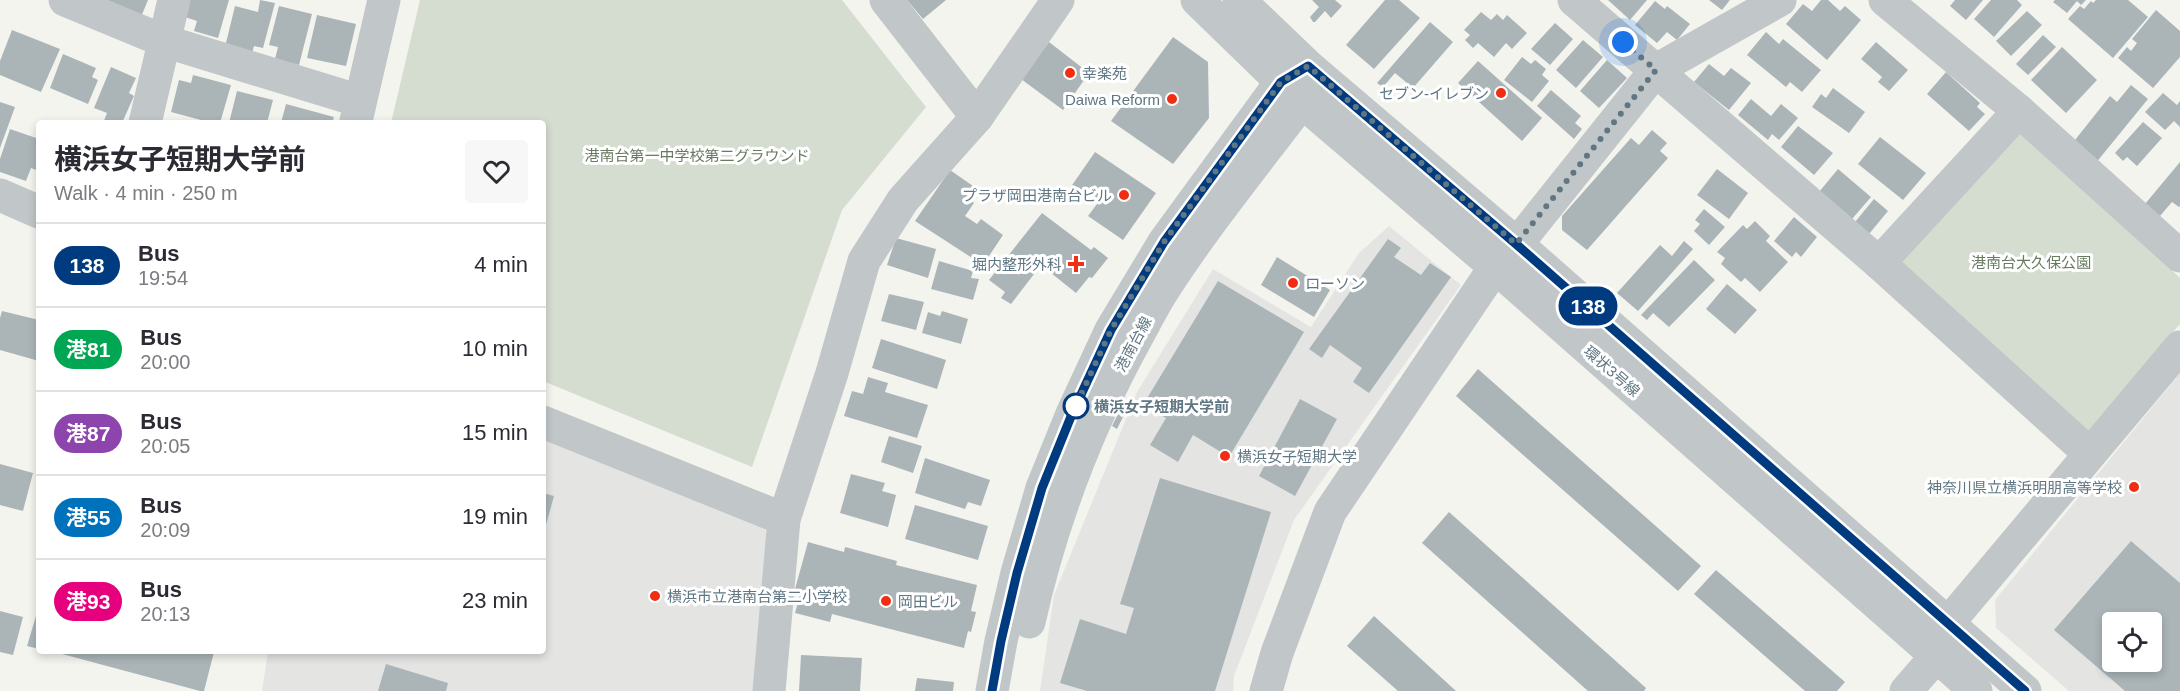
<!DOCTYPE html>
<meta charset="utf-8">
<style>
body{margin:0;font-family:Arial,"Noto Sans JP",sans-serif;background:#f7f7f7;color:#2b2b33;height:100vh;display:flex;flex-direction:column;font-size:22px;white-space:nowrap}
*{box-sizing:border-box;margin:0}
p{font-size:20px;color:#7c7c81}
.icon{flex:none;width:33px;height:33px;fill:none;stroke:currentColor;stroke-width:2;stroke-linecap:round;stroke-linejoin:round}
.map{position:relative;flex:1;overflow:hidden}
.details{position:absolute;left:36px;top:120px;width:510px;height:534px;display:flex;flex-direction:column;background:#fff;border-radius:6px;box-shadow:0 3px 9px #0003}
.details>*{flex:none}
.badge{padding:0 12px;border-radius:20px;font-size:21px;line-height:39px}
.tools{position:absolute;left:2102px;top:612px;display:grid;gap:12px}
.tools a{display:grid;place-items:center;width:60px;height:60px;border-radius:6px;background:#fff;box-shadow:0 3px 9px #0003;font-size:30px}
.you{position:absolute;width:30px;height:30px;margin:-15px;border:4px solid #fff;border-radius:50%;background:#1a73e8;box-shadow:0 0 0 9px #1a73e833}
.map>.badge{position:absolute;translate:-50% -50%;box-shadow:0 0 0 3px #fff}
.round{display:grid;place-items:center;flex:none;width:63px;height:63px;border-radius:6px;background:#f7f7f7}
.summary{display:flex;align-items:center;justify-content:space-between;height:102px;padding:0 18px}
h1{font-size:28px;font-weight:700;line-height:45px}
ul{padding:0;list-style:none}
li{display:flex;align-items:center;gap:18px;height:84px;padding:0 18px;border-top:2px solid #e1e1e2}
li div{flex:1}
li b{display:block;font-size:22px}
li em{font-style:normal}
li .badge{min-width:66px;font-weight:700;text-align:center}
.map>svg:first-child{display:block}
</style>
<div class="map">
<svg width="2180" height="691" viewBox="0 0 2180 691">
<rect width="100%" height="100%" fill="#f4f4ef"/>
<g fill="#e4e5e3" fill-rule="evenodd">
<path d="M1389,226L1461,285L1294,520L1234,676L1233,691H1040L1054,595L1137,392L1213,269L1311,327L1359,253Z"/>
<path d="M2180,373V691H2069L1996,628L1995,600ZM2112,622H2151V662H2112Z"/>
<path d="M543,437L764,528L773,541L759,691H262L268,651H543Z"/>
</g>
<g fill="#d5dcd0">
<path d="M420,0H842L926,107L842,210L752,467L543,381V123H391Z"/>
<path d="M2020,125L2180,278V324L2086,434L1893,262Z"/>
</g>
<g fill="#abb5b8" fill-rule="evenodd">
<path d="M101,0H148L141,17Z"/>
<path d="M190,0H229L218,38L194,31L197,21L185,17Z"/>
<path d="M260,0L275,3L263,48L254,46L252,54L225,47L235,6L258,12Z"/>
<path d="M907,0H946L923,19Z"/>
<path d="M1312,0H1335L1342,6L1331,18L1325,11L1315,22H1313L1310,17L1319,7Z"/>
<path d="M1385,0H1399L1420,18L1374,69L1346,45Z"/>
<path d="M1608,0H1647L1630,20Z"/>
<path d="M1709,0H1730L1722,10Z"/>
<path d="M1821,0H1828L1840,11L1845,6L1861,20L1827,60L1786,24L1803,4L1812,11Z"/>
<path d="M1955,0H1983L1966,20L1950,6Z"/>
<path d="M1991,0H2017L2022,5L1994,37L1974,19Z"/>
<path d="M2055,0H2086L2081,5L2077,1L2067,13L2053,2Z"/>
<path d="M2096,0H2128L2148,17L2113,58L2068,19L2080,6L2084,9L2091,1L2093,3Z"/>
<path d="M1655,1L1665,9L1667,6L1690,24L1677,40L1667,32L1657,43L1635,25Z"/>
<path d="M279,6L312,14L299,65L275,59L278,47L269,45Z"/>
<path d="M2156,10L2180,31V57L2153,88L2118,58L2127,47L2131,51L2137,43L2132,39Z"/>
<path d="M2027,11L2042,25L2011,56L1996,41Z"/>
<path d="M1481,12L1491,20L1497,14L1503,20L1507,15L1527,33L1512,49L1506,43L1494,57L1478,43L1473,48L1465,40L1470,35L1464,30Z"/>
<path d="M317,15L356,24L346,66L307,58Z"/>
<path d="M1430,22L1453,42L1413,88L1395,73L1383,87L1377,83Z"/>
<path d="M1555,23L1573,39L1550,65L1531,49Z"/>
<path d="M12,30L60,49L41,92L0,75V61Z"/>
<path d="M1766,32L1779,44L1783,39L1821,70L1802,92L1790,82L1786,87L1747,55Z"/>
<path d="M2043,35L2056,47L2028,75L2016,64Z"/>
<path d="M1173,37L1208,62L1209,118L1173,164L1111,121Z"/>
<path d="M1583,40L1603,57L1576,88L1556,70Z"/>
<path d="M1049,42L1089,73L1063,110L1021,79Z"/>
<path d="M1876,42L1908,70L1889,91L1878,82L1882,77L1861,59Z"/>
<path d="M2062,47L2097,80L2066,113L2031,80Z"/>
<path d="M63,54L96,68L92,77L98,80L88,104L50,88Z"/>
<path d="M1522,57L1531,64L1535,60L1546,69L1542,75L1549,81L1532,102L1504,80Z"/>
<path d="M1607,60L1627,78L1599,108L1580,91Z"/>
<path d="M1478,61L1542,118L1522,141L1458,83Z"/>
<path d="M1709,64L1724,76L1731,68L1751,83L1729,110L1694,82Z"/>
<path d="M111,67L136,78L129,93L134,96L122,123H103L107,113L94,108Z"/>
<path d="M1946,72L1980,103L1977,107L1985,114L1969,131L1927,94Z"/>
<path d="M193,75L231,85L220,123H212L171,112L179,80L191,83Z"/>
<path d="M2131,85L2148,99L2095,164L2071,145L2110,96L2117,102Z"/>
<path d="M1833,88L1865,112L1849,133L1812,107L1821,94L1826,98Z"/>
<path d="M1551,90L1581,116L1575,123L1582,129L1574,139L1537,106Z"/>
<path d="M237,91L273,100L267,123H229Z"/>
<path d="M2163,93L2177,105L2180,101V127L2174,121L2165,130L2145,112Z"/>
<path d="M1751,99L1771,116L1781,104L1798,118L1779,140L1772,134L1768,140L1738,115Z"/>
<path d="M0,102L15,107L0,148Z"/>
<path d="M286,104L334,117L332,123H281Z"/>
<path d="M2143,122L2162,138L2137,166L2127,157L2123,161L2115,153Z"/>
<path d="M1798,126L1833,153L1814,175L1781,147Z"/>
<path d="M10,129L39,139V171L31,168L26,181L0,172V159Z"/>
<path d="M1652,130L1667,143L1660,151L1668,158L1587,250L1562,230V216L1631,138L1639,145Z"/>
<path d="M1880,137L1926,173L1903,200L1858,164Z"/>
<path d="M1095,152L1156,193L1123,240L1088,216L1100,200L1083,188L1077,197L1068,191Z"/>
<path d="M2180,162V206L2179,207L2172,202L2160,216L2145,204Z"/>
<path d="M1717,169L1748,193L1729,219L1697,195Z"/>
<path d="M1838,169L1871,197L1852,219L1819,192Z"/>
<path d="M950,170L973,186L966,197L974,203L965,216L977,224L981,219L1003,235L983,265L915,221Z"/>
<path d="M1874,199L1888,211L1869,234L1855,222Z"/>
<path d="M1704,209L1725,227L1709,245L1694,231L1700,224L1695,220Z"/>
<path d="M1042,213L1091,250L1094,247L1108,258L1092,278L1089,277L1076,293L1041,265L1011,304L1001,298L1005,292L989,280Z"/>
<path d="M1794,217L1817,237L1801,257L1796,252L1792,257L1774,241Z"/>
<path d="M1755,221L1770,236L1766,241L1788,262L1760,292L1745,278L1741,282L1721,264L1725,258L1717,252L1743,225L1747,229Z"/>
<path d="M896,238L936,249L928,278L887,265Z"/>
<path d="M1388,239L1401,248L1394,257L1421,275L1430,263L1451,277L1369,393L1353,382L1362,368L1330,345L1322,358L1309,349Z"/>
<path d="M1684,241L1693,249L1638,311L1617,293L1660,245L1672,256Z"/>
<path d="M1277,257L1330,290L1314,317L1261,285Z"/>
<path d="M1694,260L1715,280L1669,327L1653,313L1647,320L1641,315Z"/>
<path d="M939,261L973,271L971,278L979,279L973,300L931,289Z"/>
<path d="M1218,281L1304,332L1229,457L1193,435L1178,462L1150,445L1166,418L1143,405Z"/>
<path d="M1727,284L1757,310L1735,334L1706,309Z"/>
<path d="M889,294L924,302L916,330L881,321Z"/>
<path d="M2,311L39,320V361L0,350V318Z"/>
<path d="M942,311L968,319L961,344L922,333L928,312L940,316Z"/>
<path d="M881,339L946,360L937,389L872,368Z"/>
<path d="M1478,369L1701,566L1678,591L1456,396Z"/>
<path d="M868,377L888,383L885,392L928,405L917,438L844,416L852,391L863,394Z"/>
<path d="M1300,399L1337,419L1295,496L1259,476Z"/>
<path d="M1119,412L1124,415L1117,429L1112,426Z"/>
<path d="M889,436L922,446L913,473L881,462Z"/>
<path d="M925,458L990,480L981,506L968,502L965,509L915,493Z"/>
<path d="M0,464L33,473L23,511L0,505Z"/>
<path d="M851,474L885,483L882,491L896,495L888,527L840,513Z"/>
<path d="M1160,478L1271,512L1215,691H1087L1060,683L1080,619L1126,634L1134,608L1120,604Z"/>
<path d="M543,493L554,496L544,532H543Z"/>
<path d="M915,505L988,526L978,560L905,539Z"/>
<path d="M1449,512L1646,688L1644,691H1588L1422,543Z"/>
<path d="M2131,541L2180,583V691H2125L2054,630ZM2112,622H2151V662H2112Z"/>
<path d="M808,542L844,552L845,547L897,561L896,565L977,585L971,611L976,612L971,632L968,631L964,648L832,614L830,622L795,613L801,591L795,589Z"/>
<path d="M1716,570L1845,682L1837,691H1805L1694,594Z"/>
<path d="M39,606V649L27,646Z"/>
<path d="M0,611L23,617L13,655L0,652Z"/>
<path d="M1374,616L1456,691H1398L1347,646Z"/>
<path d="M51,651H210L214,652L204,691H200Z"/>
<path d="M801,655L862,658L860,691H799Z"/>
<path d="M386,664L448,683L446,691H378Z"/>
<path d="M917,678L954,682L953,691H915Z"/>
</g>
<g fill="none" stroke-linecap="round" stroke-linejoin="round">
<g stroke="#c1c6c8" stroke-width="33">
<path d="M65,0L164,41L360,101"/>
<path d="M886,0L977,117"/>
<path d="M1197,0L1302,102L1495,267L1976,691"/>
<path d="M1239,0L1308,66L1517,244L2025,691"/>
<path d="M1574,0L1879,263L2090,454"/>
<path d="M1885,0L2019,111L2180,256"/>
<path d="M356,121L384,0"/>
<path d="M145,123L174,0"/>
<path d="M0,195L39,212"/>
<path d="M1879,263L2019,111"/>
<path d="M543,422L784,519L832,373L864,261L903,200L977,117L1058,0"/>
<path d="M1029,622C1051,523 1088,426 1137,337C1146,321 1154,304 1164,289C1206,224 1255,164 1302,102L1306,81"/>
<path d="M1934,640L2180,347"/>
<path d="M769,691L784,519"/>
<path d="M992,691L1001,641L1017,573L1042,488L1072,414L1111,330L1164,242L1281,82L1299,72"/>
<path d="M1266,691L1277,653L1330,512L1495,267L1517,244L1656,70L1780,0"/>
<path d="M1906,691L1926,668"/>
</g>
</g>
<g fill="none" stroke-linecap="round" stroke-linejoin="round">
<defs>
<path id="line" d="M992,691L1001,641L1017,573L1042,488L1072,414L1111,330L1164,242L1281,82L1308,66L1516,244L2025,691"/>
</defs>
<use href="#line" stroke="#fff" stroke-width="14"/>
<use href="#line" stroke="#003b80" stroke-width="9"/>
<path stroke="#607783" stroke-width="6" stroke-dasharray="0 10.8" d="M1076,406L1072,414L1111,330L1164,242L1281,82L1308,66L1516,244L1656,70L1623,42"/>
</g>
<g fill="#f12e13" stroke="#fff" stroke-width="2">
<circle cx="1070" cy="73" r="6"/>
<circle cx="1501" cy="93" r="6"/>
<circle cx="1172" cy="99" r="6"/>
<circle cx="1124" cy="195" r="6"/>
<path d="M1073 255h6v6h6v6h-6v6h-6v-6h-6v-6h6z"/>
<circle cx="1293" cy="283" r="6"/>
<circle cx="1225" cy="456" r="6"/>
<circle cx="2134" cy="487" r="6"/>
<circle cx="655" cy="596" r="6"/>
<circle cx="886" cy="601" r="6"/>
</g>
<circle fill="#fff" stroke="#003b80" stroke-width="3" cx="1076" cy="406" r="12"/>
<g text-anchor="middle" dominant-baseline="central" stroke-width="6" stroke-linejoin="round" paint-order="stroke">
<g font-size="15" fill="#607783" stroke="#fff" text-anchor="start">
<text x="1082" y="73">幸楽苑</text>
<text x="1489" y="93" text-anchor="end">セブン-イレブン</text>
<text x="1160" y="99" text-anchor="end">Daiwa Reform</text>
<text x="1112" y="195" text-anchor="end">プラザ岡田港南台ビル</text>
<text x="1062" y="264" text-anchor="end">堀内整形外科</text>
<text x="1305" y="283">ローソン</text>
<text x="1237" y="456">横浜女子短期大学</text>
<text x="2122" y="487" text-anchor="end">神奈川県立横浜明朋高等学校</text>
<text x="667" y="596">横浜市立港南台第二小学校</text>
<text x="898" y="601">岡田ビル</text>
</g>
<g font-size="15" fill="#687a60" stroke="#fff">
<text x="697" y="155">港南台第一中学校第二グラウンド</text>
<text x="2031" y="262">港南台大久保公園</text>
</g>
<g font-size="15" fill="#607783" stroke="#fff">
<text transform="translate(1133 344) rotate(-62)">港南台線</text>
<text transform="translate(1612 371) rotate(41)">環状3号線</text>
</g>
<g font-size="15" font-weight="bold" fill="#607783" stroke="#fff" text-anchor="start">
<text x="1094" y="406">横浜女子短期大学前</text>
</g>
</g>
</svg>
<div class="tools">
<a><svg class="icon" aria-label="locate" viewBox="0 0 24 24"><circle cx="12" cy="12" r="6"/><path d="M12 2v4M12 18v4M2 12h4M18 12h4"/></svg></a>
</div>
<div class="you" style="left:1623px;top:42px"></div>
<b class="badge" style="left:1588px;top:306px;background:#003b80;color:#fff">138</b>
<section class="details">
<div class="summary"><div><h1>横浜女子短期大学前</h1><p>Walk · 4 min · 250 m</p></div><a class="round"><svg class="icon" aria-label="heart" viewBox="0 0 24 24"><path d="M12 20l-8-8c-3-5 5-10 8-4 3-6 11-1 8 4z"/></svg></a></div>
<ul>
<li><span class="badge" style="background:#003b80;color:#fff">138</span><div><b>Bus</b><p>19:54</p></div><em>4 min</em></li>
<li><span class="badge" style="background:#00a651;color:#fff">港81</span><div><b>Bus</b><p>20:00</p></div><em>10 min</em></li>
<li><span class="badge" style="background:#8e44ad;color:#fff">港87</span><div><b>Bus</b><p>20:05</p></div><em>15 min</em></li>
<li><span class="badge" style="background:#0072bc;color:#fff">港55</span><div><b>Bus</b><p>20:09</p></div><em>19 min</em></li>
<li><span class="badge" style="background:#e6007e;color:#fff">港93</span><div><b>Bus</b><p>20:13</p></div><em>23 min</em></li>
</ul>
</section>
</div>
